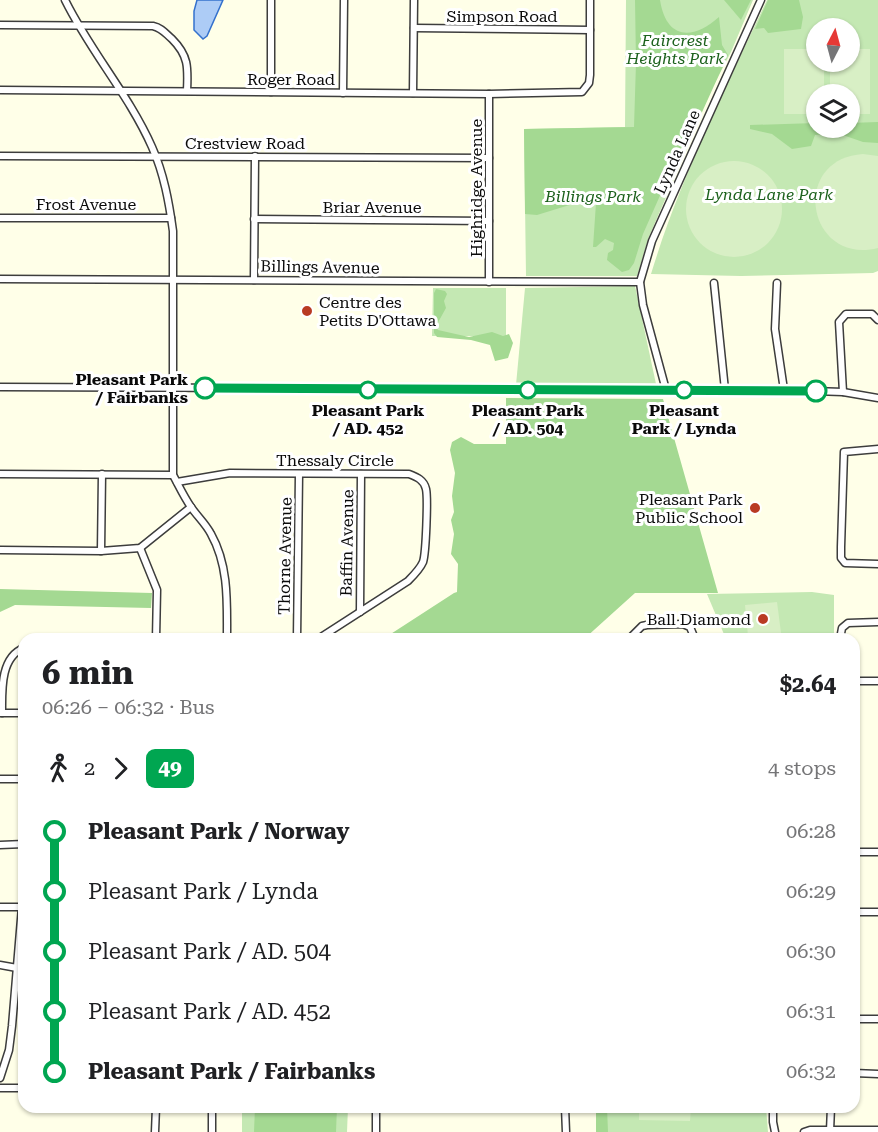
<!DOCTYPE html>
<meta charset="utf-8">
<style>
body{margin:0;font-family:"Roboto Serif",serif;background:#f6f6f6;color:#202124;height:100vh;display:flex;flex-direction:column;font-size:22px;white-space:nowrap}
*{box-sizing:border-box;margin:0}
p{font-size:20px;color:#757577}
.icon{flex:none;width:33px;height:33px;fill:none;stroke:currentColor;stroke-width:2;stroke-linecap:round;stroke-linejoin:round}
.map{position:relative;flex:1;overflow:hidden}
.sheet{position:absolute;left:18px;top:633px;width:842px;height:480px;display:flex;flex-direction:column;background:#fff;border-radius:18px;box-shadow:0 2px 4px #0004}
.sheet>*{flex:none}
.badge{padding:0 12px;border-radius:9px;font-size:21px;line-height:39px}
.needle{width:39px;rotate:6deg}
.fabs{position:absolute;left:806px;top:18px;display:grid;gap:12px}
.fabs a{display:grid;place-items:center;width:54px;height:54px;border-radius:50%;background:#fff;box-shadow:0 2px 4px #0004;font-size:30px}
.map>.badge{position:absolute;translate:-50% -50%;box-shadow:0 0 0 3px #fff}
.legs{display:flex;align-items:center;gap:9px;height:66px;padding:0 24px;font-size:20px}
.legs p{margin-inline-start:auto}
.overview{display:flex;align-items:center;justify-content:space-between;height:102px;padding:0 24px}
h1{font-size:33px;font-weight:700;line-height:45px}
ul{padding:0 24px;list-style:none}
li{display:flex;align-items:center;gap:21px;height:60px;font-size:22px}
li i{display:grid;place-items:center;width:9px;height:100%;margin:0 8px;background:currentColor}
li i::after{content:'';width:15px;height:15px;margin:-8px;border:4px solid;border-radius:50%;background:#fff}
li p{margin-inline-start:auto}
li:first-child i{background:linear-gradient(#0000 50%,currentColor 0)}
li:last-child i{background:linear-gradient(currentColor 50%,#0000 0)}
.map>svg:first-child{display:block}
</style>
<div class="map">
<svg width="878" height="1132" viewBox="0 0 878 1132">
<rect width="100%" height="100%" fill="#ffffe8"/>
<g fill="#c4e8b3" fill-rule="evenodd">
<path d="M626,0H753L731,52L694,123L690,127L693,135L648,239L637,276H526L524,129L625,127Z"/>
<path d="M767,0H878V271L873,273L741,276L651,274C680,179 725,89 767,0ZM816,28H849V62H816ZM816,94H849V128H816Z"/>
<path d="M635,286L656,384L516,385L525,288Z"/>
<path d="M433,288H506V336H432Z"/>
<path d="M812,592L834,595V639H726L707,594Z"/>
<path d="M242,1107H348L347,1132H242Z"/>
<path d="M597,1107H766L768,1132H597Z"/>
</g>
<g fill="#a4d992">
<path d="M635,0H660C666,39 692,41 719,17L722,45L728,55L698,121L689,130L643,234L634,263L629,270L622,272L607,260L608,253L613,250L614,243L605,239L596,247H593L596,203H576L537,215L525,214L524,129L634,127L636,63Z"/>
<path d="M724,0H751L741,20Z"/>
<path d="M768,0H799L803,17L801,29L768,33L764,28L755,29Z"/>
<path d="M878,122V143L863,142L837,133L815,135L811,146L792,149L772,134L750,129V125L816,123V128H849V123Z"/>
<path d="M436,289L445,291L447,294L444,301L446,308L436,326L438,330L469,337L492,332L503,336L509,334L513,343L508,358L495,361L490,345L471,340L437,337L434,333V293Z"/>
<path d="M506,398L663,399L718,593H635L584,639H383L454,593L457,592L458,564L451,554L454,534L451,520L454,512L452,496L455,473L450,450L452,442L461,437L474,444H506Z"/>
<path d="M0,589L152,593L151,608L15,605L0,612Z"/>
<path d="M255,1107H337L336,1132H254Z"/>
<path d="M596,1107H607L608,1132H596Z"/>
</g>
<g fill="#d8efc5">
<path d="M784,49H816V62H824V94H816V114H784Z"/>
<path d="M849,49H870V114H849V94H830V62H849Z"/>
<path d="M863,154L878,156V248C807,266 789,159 863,154Z"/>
<circle cx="734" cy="209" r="48"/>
<path d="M777,602L781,633L748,636L745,605Z"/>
<path d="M639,1107H691L690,1121L639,1120Z"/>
</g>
<path fill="#adccf6" stroke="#3471cd" stroke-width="1.5" d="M197,0H223L207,36L203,39L194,30V11Z"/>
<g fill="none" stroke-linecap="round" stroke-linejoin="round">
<defs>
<g id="minor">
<path d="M65,0C90,51 129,95 152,147C164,174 169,202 173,231V475C179,486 184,497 191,507C197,516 206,524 211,534C229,566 227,603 227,639"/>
<path d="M0,25L153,26C162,28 165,33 172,39C189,56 188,68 187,91"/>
<path d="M414,28L590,30"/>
<path d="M0,90L489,94L582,92L589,83L590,75V0"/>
<path d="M271,92V0"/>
<path d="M343,93L344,0"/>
<path d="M413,93L414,0"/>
<path d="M489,94V282"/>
<path d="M0,156L489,158"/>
<path d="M0,218H171"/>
<path d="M254,219L489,221"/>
<path d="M0,279L640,282"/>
<path d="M254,280L255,156"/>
<path d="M714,283L725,390"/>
<path d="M777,283L775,329L784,390"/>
<path d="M0,387L784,390L843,392L878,398"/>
<path d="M666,390L643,305L640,282L652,241L761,0"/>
<path d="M843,392L839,322L846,314H872L878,320"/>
<path d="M878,449L844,452L841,547V558L845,563L878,564"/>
<path d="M0,474L173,475"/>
<path d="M177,482L230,473L409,474C417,477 424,480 426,489C428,498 426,553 423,562C420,569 414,575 408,581L318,639"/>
<path d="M140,548L157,590L156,639"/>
<path d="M0,550L101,551L140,548L191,507"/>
<path d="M101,551L102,474"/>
<path d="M360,612L361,474"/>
<path d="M297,639L299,474"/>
<path d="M629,639L642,626L647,625L683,624L690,627L695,639"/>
<path d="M840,639L842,628L848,623L878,622"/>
<path d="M854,681H878"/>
<path d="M1,713H24"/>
<path d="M2,713C2,691 0,657 24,648"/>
<path d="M0,779H24"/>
<path d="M854,822L855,912"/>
<path d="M0,845L24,844"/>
<path d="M854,852H878"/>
<path d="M0,907H23"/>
<path d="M854,912H878"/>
<path d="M0,965L17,968"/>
<path d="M854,1019H878"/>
<path d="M854,1073L878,1074"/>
<path d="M0,1078L9,1050L12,1026L22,907"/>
<path d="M0,1088H24"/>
<path d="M212,1107V1132"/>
<path d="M376,1107V1132"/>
<path d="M565,1107L566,1132"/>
<path d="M773,1107V1122L775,1132"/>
<path d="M830,1131L831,1107"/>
<path d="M155,1132L156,1107"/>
<path d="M804,1132L810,1130H878"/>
</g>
</defs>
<use href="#minor" stroke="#3d3d3d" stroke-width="9"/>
<use href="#minor" stroke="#fff" stroke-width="6"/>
</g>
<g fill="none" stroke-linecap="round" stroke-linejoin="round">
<defs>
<path id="line-1" d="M205,388L816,391"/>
</defs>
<use href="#line-1" stroke="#fff" stroke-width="14"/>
<use href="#line-1" stroke="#00a651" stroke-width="9"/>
</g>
<g fill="#b93b23" stroke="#fff" stroke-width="2">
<circle cx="307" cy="311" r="6"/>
<circle cx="755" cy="508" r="6"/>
<circle cx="763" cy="619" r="6"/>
</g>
<g fill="#fff" stroke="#00a651" stroke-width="3">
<circle cx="205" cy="388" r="10"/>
<circle cx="368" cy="390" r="8"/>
<circle cx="528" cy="390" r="8"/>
<circle cx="684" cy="390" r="8"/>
<circle cx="816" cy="391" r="10"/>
</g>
<g text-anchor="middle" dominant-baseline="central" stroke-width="6" stroke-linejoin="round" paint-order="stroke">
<g font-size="16" fill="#0a0a0a" stroke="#fff">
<text x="502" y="16">Simpson Road</text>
<text x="291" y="79">Roger Road</text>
<text x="245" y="143">Crestview Road</text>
<text transform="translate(677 152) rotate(-66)">Lynda Lane</text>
<text transform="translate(476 188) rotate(-90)">Highridge Avenue</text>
<text x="86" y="204">Frost Avenue</text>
<text x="372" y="207">Briar Avenue</text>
<text transform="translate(320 267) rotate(1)">Billings Avenue</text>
<text x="335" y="460">Thessaly Circle</text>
<text transform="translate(347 543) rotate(-89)">Baffin Avenue</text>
<text transform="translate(285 556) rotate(-89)">Thorne Avenue</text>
</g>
<g font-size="16" font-style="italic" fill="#1c611c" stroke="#fff">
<text x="675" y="40">Faircrest<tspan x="675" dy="18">Heights Park</tspan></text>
<text x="769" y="194">Lynda Lane Park</text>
<text x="593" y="196">Billings Park</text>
</g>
<g font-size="16" fill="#0a0a0a" stroke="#fff" text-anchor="end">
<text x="319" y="302" text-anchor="start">Centre des<tspan x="319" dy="18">Petits D'Ottawa</tspan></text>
<text x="743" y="499">Pleasant Park<tspan x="743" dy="18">Public School</tspan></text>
<text x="751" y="619">Ball Diamond</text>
</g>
<g font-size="16" font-weight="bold" fill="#0a0a0a" stroke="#fff">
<text x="188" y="379" text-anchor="end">Pleasant Park<tspan x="188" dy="18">/ Fairbanks</tspan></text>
<text x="368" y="410">Pleasant Park<tspan x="368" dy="18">/ AD. 452</tspan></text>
<text x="528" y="410">Pleasant Park<tspan x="528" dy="18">/ AD. 504</tspan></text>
<text x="684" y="410">Pleasant<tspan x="684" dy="18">Park / Lynda</tspan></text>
</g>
</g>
</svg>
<div class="fabs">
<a><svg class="needle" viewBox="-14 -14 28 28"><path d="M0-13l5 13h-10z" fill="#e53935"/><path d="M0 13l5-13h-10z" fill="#757577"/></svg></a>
<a><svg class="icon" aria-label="layers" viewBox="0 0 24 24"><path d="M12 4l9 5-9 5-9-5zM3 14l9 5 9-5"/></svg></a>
</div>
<section class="sheet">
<div class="overview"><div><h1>6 min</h1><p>06:26 – 06:32 · Bus</p></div><b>$2.64</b></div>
<div class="legs"><svg class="icon" aria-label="walk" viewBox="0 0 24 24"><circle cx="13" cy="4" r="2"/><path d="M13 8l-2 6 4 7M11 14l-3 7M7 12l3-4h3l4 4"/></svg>2<svg class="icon" aria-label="forward" viewBox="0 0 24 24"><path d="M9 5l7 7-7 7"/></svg><b class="badge" style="background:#00a651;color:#fff">49</b><p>4 stops</p></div>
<ul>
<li><i style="color:#00a651"></i><b>Pleasant Park / Norway</b><p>06:28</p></li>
<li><i style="color:#00a651"></i><span>Pleasant Park / Lynda</span><p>06:29</p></li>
<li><i style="color:#00a651"></i><span>Pleasant Park / AD. 504</span><p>06:30</p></li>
<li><i style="color:#00a651"></i><span>Pleasant Park / AD. 452</span><p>06:31</p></li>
<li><i style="color:#00a651"></i><b>Pleasant Park / Fairbanks</b><p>06:32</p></li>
</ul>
</section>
</div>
